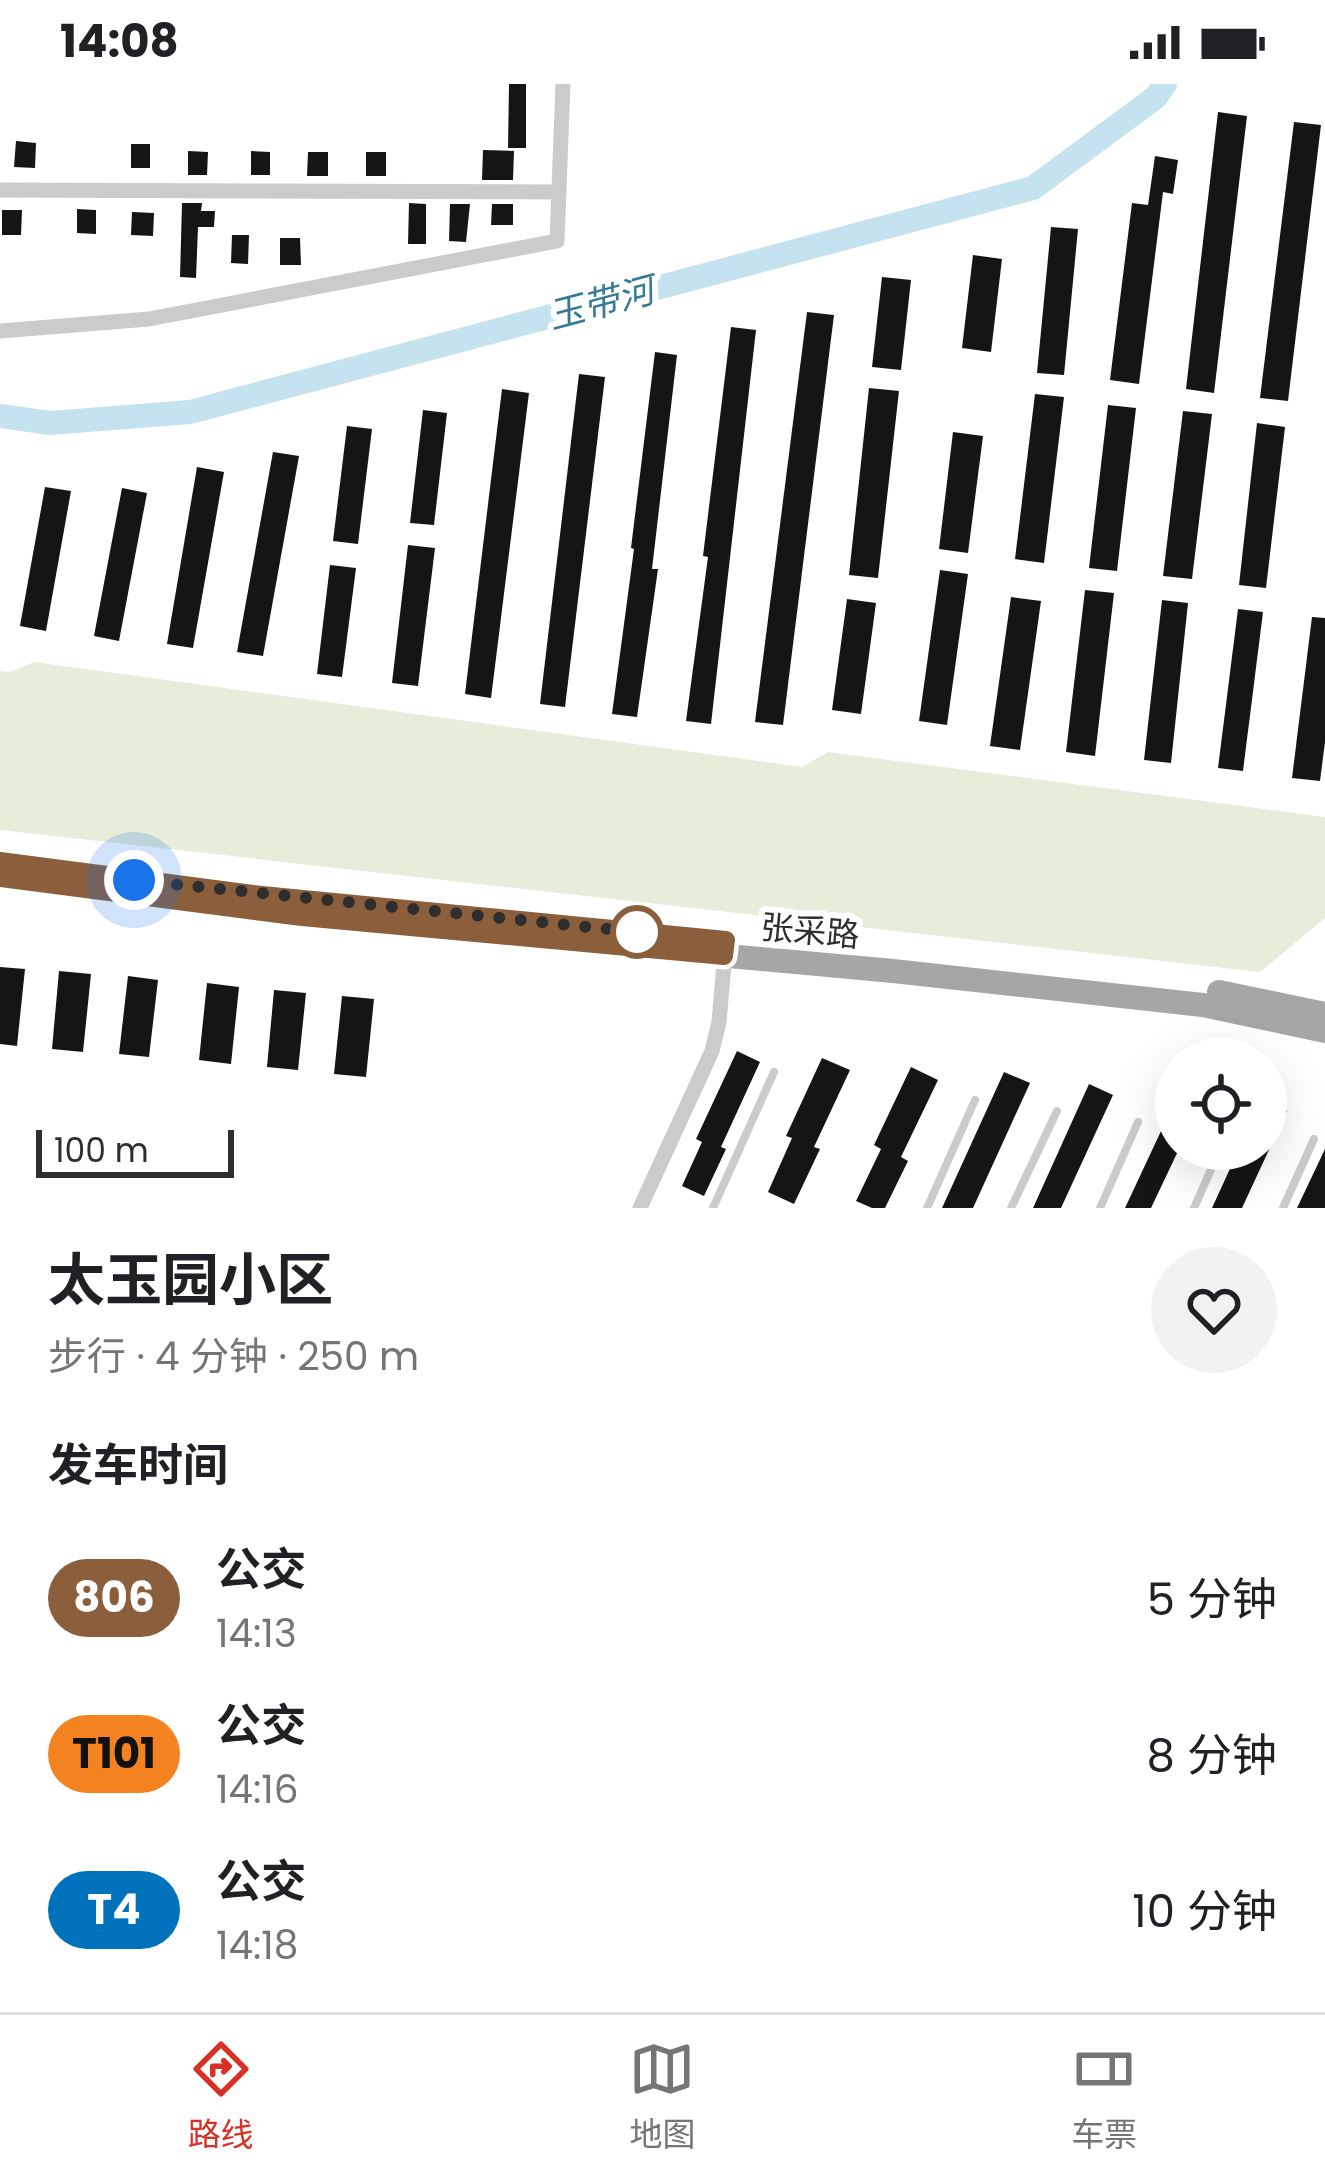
<!DOCTYPE html>
<html lang="zh">
<meta charset="utf-8">
<style>
body{margin:0;font-family:Poppins,"Noto Sans SC",sans-serif;background:#f2f2f2;color:#202124;height:100vh;display:flex;flex-direction:column;font-size:45px;white-space:nowrap}
*{box-sizing:border-box;margin:0}
p{font-size:39px;color:#757577}
.icon{flex:none;width:66px;height:66px;fill:none;stroke:currentColor;stroke-width:2;stroke-linecap:round;stroke-linejoin:round}
.map{position:relative;height:1124px;overflow:hidden}
.details{display:flex;flex-direction:column;background:#fff;flex:1}
.details>*{flex:none}
.badge{padding:0 24px;border-radius:39px;font-size:42px;line-height:78px}
.tools{position:absolute;left:1155px;top:954px;display:grid;gap:24px}
.tools a{display:grid;place-items:center;width:132px;height:132px;border-radius:50%;background:#fff;box-shadow:0 12px 48px #0002;font-size:60px}
.scale{position:absolute;left:36px;bottom:30px;width:198px;box-sizing:border-box;padding-left:12px;border:6px solid #2e2e2e;border-top:0;font-size:33px;line-height:42px;white-space:nowrap;color:#2e2e2e;-webkit-text-stroke:9px #fff;paint-order:stroke}
.you{position:absolute;width:60px;height:60px;margin:-30px;border:9px solid #fff;border-radius:50%;background:#1a73e8;box-shadow:0 0 0 18px #1a73e833}
.map>.badge{position:absolute;translate:-50% -50%;box-shadow:0 0 0 6px #fff}
h2{padding:0 48px;font-size:45px;line-height:108px}
.round{display:grid;place-items:center;flex:none;width:126px;height:126px;border-radius:63px;background:#f2f2f2}
.overview{display:flex;align-items:center;justify-content:space-between;height:204px;padding:0 48px}
h1{font-size:57px;font-weight:700;line-height:90px}
ul{padding:0;list-style:none}
li{display:flex;align-items:center;gap:36px;height:156px;padding:0 48px}
li div{flex:1}
li b{display:block;font-size:45px}
li em{font-style:normal}
li .badge{min-width:132px;font-weight:700;text-align:center}
.status{display:flex;justify-content:space-between;align-items:center;height:84px;padding:0 60px;background:#fff;direction:ltr}
.status svg{height:33px;fill:currentColor}
.tabs{display:flex;justify-content:space-around;align-items:center;height:168px;border-top:3px solid #e0e0e0;background:#fff;font-size:33px;color:#757577}
.tabs a{display:grid;justify-items:center;gap:6px}
.tabs .active{color:#d93025}
.map>svg:first-child{display:block}
</style>
<div class="status"><b>14:08</b><svg viewBox="0 0 49 12"><path d="M0 12V9h3v3zM5 12V6h3v6zM10 12V3h3v9zM15 12V0h3v12zM26 1h20v11H26zM47 4h2v5h-2z"/></svg></div>
<div class="map">
<svg width="1325" height="1124" viewBox="0 0 1325 1124">
<rect width="100%" height="100%" fill="#fff"/>
<path fill="#e6eddb" d="M34,578L802,683L828,668L1325,733V834L1260,888L0,746V587L10,588Z"/>
<g fill="none" stroke-linecap="round" stroke-linejoin="round">
<path stroke="#c5e2ef" stroke-width="24" d="M0,332L50,339L190,328L1033,104L1156,13L1165,0"/>
</g>
<g fill="#151515">
<path d="M509,0H526V64H508Z"/>
<path d="M1218,28L1247,32L1214,309L1186,305Z"/>
<path d="M1294,38L1321,41L1288,317L1260,314Z"/>
<path d="M16,57L36,59L35,84L14,83Z"/>
<rect x="131" y="60" width="19" height="24"/>
<path d="M483,66L514,67L513,96H482Z"/>
<path d="M188,67L208,68L207,91H188Z"/>
<path d="M251,67L270,68V91H251Z"/>
<path d="M308,68H328V92H307Z"/>
<rect x="366" y="68" width="20" height="24"/>
<path d="M1155,72L1178,76L1173,110L1163,108L1139,300L1110,296L1132,119L1148,121Z"/>
<path d="M182,119H202L201,127H215L214,143H198L196,194L180,193Z"/>
<path d="M409,119L426,120V160H408Z"/>
<path d="M450,120H470L466,158L449,157Z"/>
<path d="M492,120H513V141H491Z"/>
<path d="M77,125L96,126V150L77,149Z"/>
<path d="M2,126H22L21,151H2Z"/>
<path d="M132,128L154,129L153,152L131,151Z"/>
<path d="M1051,143L1078,145L1064,291L1037,289Z"/>
<path d="M232,151H249L248,180L231,179Z"/>
<path d="M280,154H300L301,181H280Z"/>
<path d="M973,171L1002,175L991,268L962,264Z"/>
<path d="M882,193L911,196L901,286L872,283Z"/>
<path d="M807,228L834,231L783,641L755,638Z"/>
<path d="M731,243L756,246L711,640L686,637L708,473L703,472Z"/>
<path d="M655,268L677,271L652,485H658L637,633L612,630L634,465L631,464Z"/>
<path d="M579,290L605,293L565,623L540,620Z"/>
<path d="M869,304L899,307L878,494L849,491Z"/>
<path d="M502,305L529,309L491,614L465,610Z"/>
<path d="M1035,310L1064,313L1044,479L1015,475Z"/>
<path d="M1108,321L1136,324L1117,487L1089,484Z"/>
<path d="M423,326L447,329L434,441L410,439Z"/>
<path d="M1183,327L1212,330L1192,495L1163,492Z"/>
<path d="M1257,339L1285,343L1266,504L1239,501Z"/>
<path d="M347,342L372,345L358,460L333,457Z"/>
<path d="M953,348L983,352L968,469L939,465Z"/>
<path d="M273,368L299,372L263,572L237,568Z"/>
<path d="M197,383L224,388L193,564L167,560Z"/>
<path d="M45,403L71,407L46,547L20,542Z"/>
<path d="M122,404L147,409L119,557L94,552Z"/>
<path d="M408,461L435,464L418,602L392,599Z"/>
<path d="M330,481L356,484L342,593L317,590Z"/>
<path d="M940,486L968,490L947,641L919,637Z"/>
<path d="M1085,506L1114,509L1095,672L1066,668Z"/>
<path d="M1011,513L1041,517L1020,666L990,662Z"/>
<path d="M847,515L876,519L861,630L832,626Z"/>
<path d="M1162,516L1188,519L1171,679L1144,676Z"/>
<path d="M1238,525L1263,528L1243,687L1218,684Z"/>
<path d="M1312,533L1325,534V658L1320,697L1292,694Z"/>
<path d="M0,883L25,885L17,962L0,960Z"/>
<path d="M59,887L91,890L83,968L52,965Z"/>
<path d="M128,892L158,896L149,973L119,970Z"/>
<path d="M207,899L239,903L231,980L199,976Z"/>
<path d="M274,906L306,909L298,986L267,983Z"/>
<path d="M342,912L374,915L366,993L334,990Z"/>
<path d="M737,967L760,978L721,1063L726,1065L704,1112L682,1102L702,1058L696,1055Z"/>
<path d="M822,974L850,986L814,1063L820,1065L794,1120L768,1108L792,1054L786,1052Z"/>
<path d="M911,983L938,996L901,1073L908,1077L885,1124H872L856,1117L881,1065L874,1061Z"/>
<path d="M1004,988L1030,999L973,1124H942Z"/>
<path d="M1089,1000L1113,1011L1061,1124H1033Z"/>
<path d="M1176,1015V1065H1179L1151,1124H1125Z"/>
<path d="M1266,1018L1287,1027L1242,1124H1212L1239,1065H1266Z"/>
<path d="M1325,1065V1124H1297Z"/>
</g>
<g fill="none" stroke-linecap="round" stroke-linejoin="round">
<g stroke="#cbcbcb" stroke-width="8">
<path d="M713,1124L774,988"/>
<path d="M927,1124L975,1016"/>
<path d="M1011,1124L1057,1027"/>
<path d="M1100,1124L1138,1038"/>
<path d="M1194,1124L1220,1065"/>
<path d="M1283,1124L1314,1055"/>
</g>
<g stroke="#cbcbcb" stroke-width="15">
<path d="M0,106L559,108"/>
<path d="M0,247L149,235L557,157L563,0"/>
<path d="M640,1124L712,967L719,938L726,856"/>
</g>
<g stroke="#a6a6a6" stroke-width="24">
<path d="M0,777L304,816L653,849"/>
<path d="M0,794L301,833L893,887L1203,921L1325,947"/>
<path d="M1219,908L1325,930"/>
</g>
</g>
<g fill="none" stroke-linecap="round" stroke-linejoin="round">
<defs>
<path id="line" d="M0,777L262,811L726,856L724,872L302,833L0,794"/>
</defs>
<use href="#line" stroke="#fff" stroke-width="27"/>
<use href="#line" stroke="#8b5e3c" stroke-width="18"/>
<path stroke="#2e2e2e" stroke-width="12" stroke-dasharray="0 21.6" d="M134,796L637,848"/>
</g>
<circle fill="#fff" stroke="#8b5e3c" stroke-width="6" cx="637" cy="848" r="24"/>
<g text-anchor="middle" dominant-baseline="central" stroke-width="12" stroke-linejoin="round" paint-order="stroke">
<g font-size="33" fill="#2e2e2e" stroke="#fff">
<text transform="translate(810 847) rotate(5)">张采路</text>
</g>
<g font-size="36" font-style="italic" fill="#357a97" stroke="#fff">
<text transform="translate(601 219) rotate(-15)">玉带河</text>
</g>
</g>
</svg>
<div class="tools">
<a><svg class="icon" aria-label="locate" viewBox="0 0 24 24"><circle cx="12" cy="12" r="6"/><path d="M12 2v4M12 18v4M2 12h4M18 12h4"/></svg></a>
</div>
<div class="scale">100 m</div>
<div class="you" style="left:134px;top:796px"></div>
</div>
<section class="details">
<div class="overview"><div><h1>太玉园小区</h1><p>步行 · 4 分钟 · 250 m</p></div><a class="round"><svg class="icon" aria-label="heart" viewBox="0 0 24 24"><path d="M12 20l-8-8c-3-5 5-10 8-4 3-6 11-1 8 4z"/></svg></a></div>
<h2>发车时间</h2>
<ul>
<li><span class="badge" style="background:#8b5e3c;color:#fff">806</span><div><b>公交</b><p>14:13</p></div><em>5 分钟</em></li>
<li><span class="badge" style="background:#f58220;color:#111">T101</span><div><b>公交</b><p>14:16</p></div><em>8 分钟</em></li>
<li><span class="badge" style="background:#0072bc;color:#fff">T4</span><div><b>公交</b><p>14:18</p></div><em>10 分钟</em></li>
</ul>
</section>
<nav class="tabs">
<a class="active"><svg class="icon" aria-label="directions" viewBox="0 0 24 24"><path d="M12 3l9 9-9 9-9-9zM9 14v-3h6M13 9l2 2-2 2"/></svg>路线</a>
<a><svg class="icon" aria-label="map" viewBox="0 0 24 24"><path d="M3 6l6-2 6 2 6-2v14l-6 2-6-2-6 2zM9 4v14M15 6v14"/></svg>地图</a>
<a><svg class="icon" aria-label="tickets" viewBox="0 0 24 24"><path d="M3 7h18v10H3zM15 7v10"/></svg>车票</a>
</nav>
